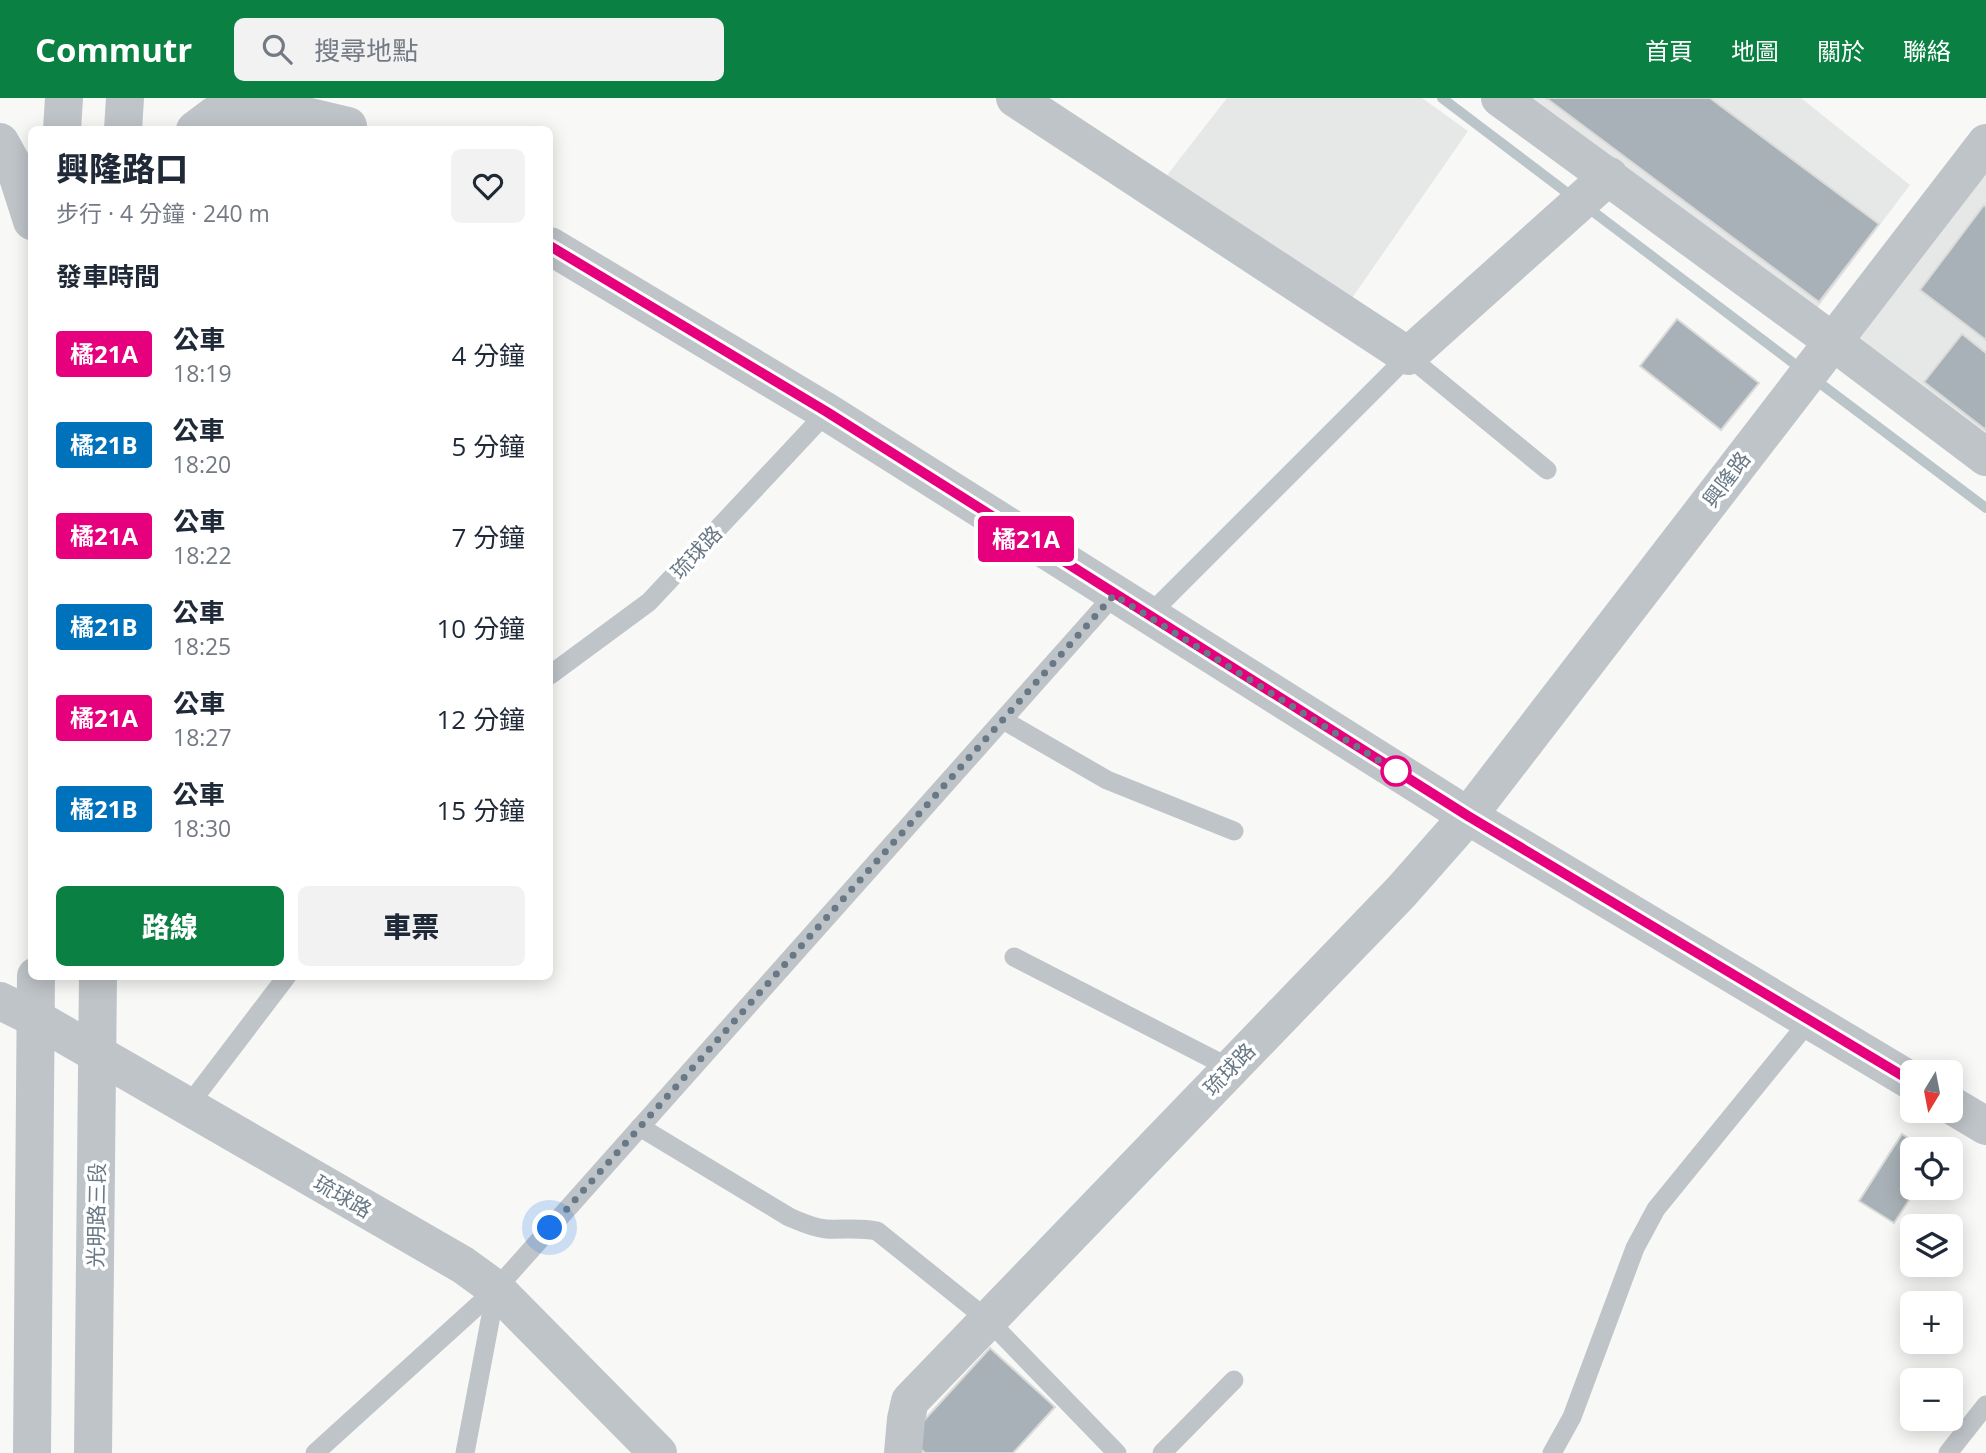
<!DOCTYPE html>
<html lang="zh-TW">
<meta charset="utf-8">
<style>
body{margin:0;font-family:"Open Sans","Noto Sans TC",sans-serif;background:#f2f2f3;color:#1f2937;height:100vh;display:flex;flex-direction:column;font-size:26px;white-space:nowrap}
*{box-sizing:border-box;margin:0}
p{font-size:23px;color:#747a83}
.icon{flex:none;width:38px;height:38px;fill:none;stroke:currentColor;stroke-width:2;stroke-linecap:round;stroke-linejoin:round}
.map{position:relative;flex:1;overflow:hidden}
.drawer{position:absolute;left:28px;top:28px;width:525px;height:854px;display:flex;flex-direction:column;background:#fff;border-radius:10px;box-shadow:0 4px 18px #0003}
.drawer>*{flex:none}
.badge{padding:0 14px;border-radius:5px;font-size:24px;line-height:46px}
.needle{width:46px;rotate:190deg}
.controls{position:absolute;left:1900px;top:962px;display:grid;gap:14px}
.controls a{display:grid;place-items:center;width:63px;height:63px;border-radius:10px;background:#fff;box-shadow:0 4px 18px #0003;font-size:35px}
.you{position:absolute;width:35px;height:35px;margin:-18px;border:5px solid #fff;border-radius:50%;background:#1a73e8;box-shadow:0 0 0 10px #1a73e833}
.map>.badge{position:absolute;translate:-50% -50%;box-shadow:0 0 0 4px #fff}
h2{padding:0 28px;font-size:26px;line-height:63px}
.round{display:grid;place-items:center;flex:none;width:74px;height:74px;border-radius:10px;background:#f2f2f3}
.headline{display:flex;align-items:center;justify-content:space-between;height:119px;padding:0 28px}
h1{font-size:33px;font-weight:800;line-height:52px}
.cta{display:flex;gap:14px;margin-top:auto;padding:14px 28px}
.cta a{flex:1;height:80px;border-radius:10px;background:#0b8043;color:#fff;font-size:28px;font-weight:800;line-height:80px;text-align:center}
.cta a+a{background:#f2f2f3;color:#1f2937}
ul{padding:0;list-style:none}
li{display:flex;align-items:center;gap:21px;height:91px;padding:0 28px}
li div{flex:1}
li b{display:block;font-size:26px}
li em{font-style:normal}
li .badge{min-width:77px;font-weight:700;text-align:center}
header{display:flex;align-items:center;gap:42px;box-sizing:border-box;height:98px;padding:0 35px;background:#0b8043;color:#fff}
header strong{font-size:33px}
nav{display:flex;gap:38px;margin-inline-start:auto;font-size:24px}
.search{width:490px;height:63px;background:#f2f2f3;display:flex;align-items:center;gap:18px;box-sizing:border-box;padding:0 24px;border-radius:10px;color:#747a83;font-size:26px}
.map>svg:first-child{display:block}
</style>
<header>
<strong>Commutr</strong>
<div class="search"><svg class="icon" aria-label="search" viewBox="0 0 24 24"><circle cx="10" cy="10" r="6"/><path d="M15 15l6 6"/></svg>搜尋地點</div>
<nav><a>首頁</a><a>地圖</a><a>關於</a><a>聯絡</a></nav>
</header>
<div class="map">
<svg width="1986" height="1355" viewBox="0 0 1986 1355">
<rect width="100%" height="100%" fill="#f8f8f6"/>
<g fill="#e6e7e7">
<path d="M1227,0H1422L1468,33L1343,213L1161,85Z"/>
<path d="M1522,0H1801L1910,87L1812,217Z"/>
<path d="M1986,75V348L1854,246Z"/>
</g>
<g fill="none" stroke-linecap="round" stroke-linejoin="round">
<g stroke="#bac5ca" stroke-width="10">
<path d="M1442,0L1574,100"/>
<path d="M1587,109L1801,271"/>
<path d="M1813,280L1986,410"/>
</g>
</g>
<g fill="#a8b1b7" stroke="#dadad8" stroke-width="2">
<path d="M1546,0H1710L1879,126L1819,204Z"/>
<path d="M1984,107L1986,109V242L1920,192Z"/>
<path d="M1677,221L1759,285L1721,332L1640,268Z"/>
<path d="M1962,236L1986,255V332L1924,284Z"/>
<path d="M1902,1036L1927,1052H1913V1090H1917L1894,1125L1859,1103Z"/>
<path d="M990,1250L1055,1309L1013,1355H925L908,1340Z"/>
</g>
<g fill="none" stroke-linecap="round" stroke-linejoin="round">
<g stroke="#bfc4c8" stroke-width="19">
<path d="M1148,518L1408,258L1547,372"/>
<path d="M550,577L649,504L827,314"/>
<path d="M1003,622L1107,682L1234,733"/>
<path d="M1014,859L1230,970"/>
<path d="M188,1008L287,878"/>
<path d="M640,1029L789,1119C801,1124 813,1130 826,1131C844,1132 858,1129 877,1133L988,1222L1117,1355"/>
<path d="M315,1355L496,1191L1114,497"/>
<path d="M465,1355L496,1191"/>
<path d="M1162,1355L1234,1282"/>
<path d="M1552,1355L1572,1319L1635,1150L1656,1111L1810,922"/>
<path d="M1948,1355L1986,1307"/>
</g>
<g stroke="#bfc4c8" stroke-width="38">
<path d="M1015,0L1408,258L1609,78"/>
<path d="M1500,0L1832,243L1986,359"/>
<path d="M0,903L35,920L463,1167L496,1191L658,1355"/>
<path d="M903,1355L906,1321L910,1303L1401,794L1468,718L1986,45"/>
</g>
<g stroke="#bfc4c8" stroke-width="38">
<path d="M62,32L64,0"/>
<path d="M123,32L125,0"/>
<path d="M195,32L215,17L276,11L348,28"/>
<path d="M0,44L16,73L32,123"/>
<path d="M550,148L827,314L1468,718L1913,984"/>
<path d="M1951,1007L1986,1028"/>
<path d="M32,1355L36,878"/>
<path d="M93,1355L98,878"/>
</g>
</g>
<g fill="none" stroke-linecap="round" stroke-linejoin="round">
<defs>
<path id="line" d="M550,148L827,314L1468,718L1913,984"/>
</defs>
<use href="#line" stroke="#fff" stroke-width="16"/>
<use href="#line" stroke="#e6007e" stroke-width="10"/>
<path stroke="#687886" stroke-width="7" stroke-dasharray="0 12.6" d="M550,1130L1114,497L1399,675L1396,673"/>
</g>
<circle fill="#fff" stroke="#e6007e" stroke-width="3.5" cx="1396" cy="673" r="14"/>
<g text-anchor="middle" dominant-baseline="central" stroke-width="7" stroke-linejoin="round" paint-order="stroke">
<g font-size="21" fill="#687886" stroke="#fff">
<text transform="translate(1726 381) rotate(-53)">興隆路</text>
<text transform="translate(696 454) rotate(-47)">琉球路</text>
<text transform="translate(1229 971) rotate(-46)">琉球路</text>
<text transform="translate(343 1098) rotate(30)">琉球路</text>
<text transform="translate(96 1117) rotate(-89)">光明路三段</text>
</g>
</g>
</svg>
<div class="controls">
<a><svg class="needle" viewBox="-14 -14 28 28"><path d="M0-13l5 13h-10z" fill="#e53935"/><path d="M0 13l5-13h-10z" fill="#747a83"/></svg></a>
<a><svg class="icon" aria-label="locate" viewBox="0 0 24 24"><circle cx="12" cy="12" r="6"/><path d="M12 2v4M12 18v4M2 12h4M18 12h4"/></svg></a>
<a><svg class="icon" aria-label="layers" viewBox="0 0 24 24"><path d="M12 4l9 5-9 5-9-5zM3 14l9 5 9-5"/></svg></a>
<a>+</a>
<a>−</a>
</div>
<div class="you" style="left:550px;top:1130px"></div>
<b class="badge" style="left:1026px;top:441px;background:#e6007e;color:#fff">橘21A</b>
<section class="drawer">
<div class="headline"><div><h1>興隆路口</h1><p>步行 · 4 分鐘 · 240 m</p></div><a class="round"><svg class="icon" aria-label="heart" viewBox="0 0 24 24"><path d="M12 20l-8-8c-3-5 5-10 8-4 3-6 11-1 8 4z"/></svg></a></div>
<h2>發車時間</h2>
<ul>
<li><span class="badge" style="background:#e6007e;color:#fff">橘21A</span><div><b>公車</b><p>18:19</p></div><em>4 分鐘</em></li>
<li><span class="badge" style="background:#0072bc;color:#fff">橘21B</span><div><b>公車</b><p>18:20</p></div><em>5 分鐘</em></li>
<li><span class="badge" style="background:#e6007e;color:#fff">橘21A</span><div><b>公車</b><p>18:22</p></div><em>7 分鐘</em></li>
<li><span class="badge" style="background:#0072bc;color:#fff">橘21B</span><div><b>公車</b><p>18:25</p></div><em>10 分鐘</em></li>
<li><span class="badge" style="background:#e6007e;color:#fff">橘21A</span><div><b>公車</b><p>18:27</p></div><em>12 分鐘</em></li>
<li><span class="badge" style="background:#0072bc;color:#fff">橘21B</span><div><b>公車</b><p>18:30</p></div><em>15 分鐘</em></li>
</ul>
<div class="cta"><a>路線</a><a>車票</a></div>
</section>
</div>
